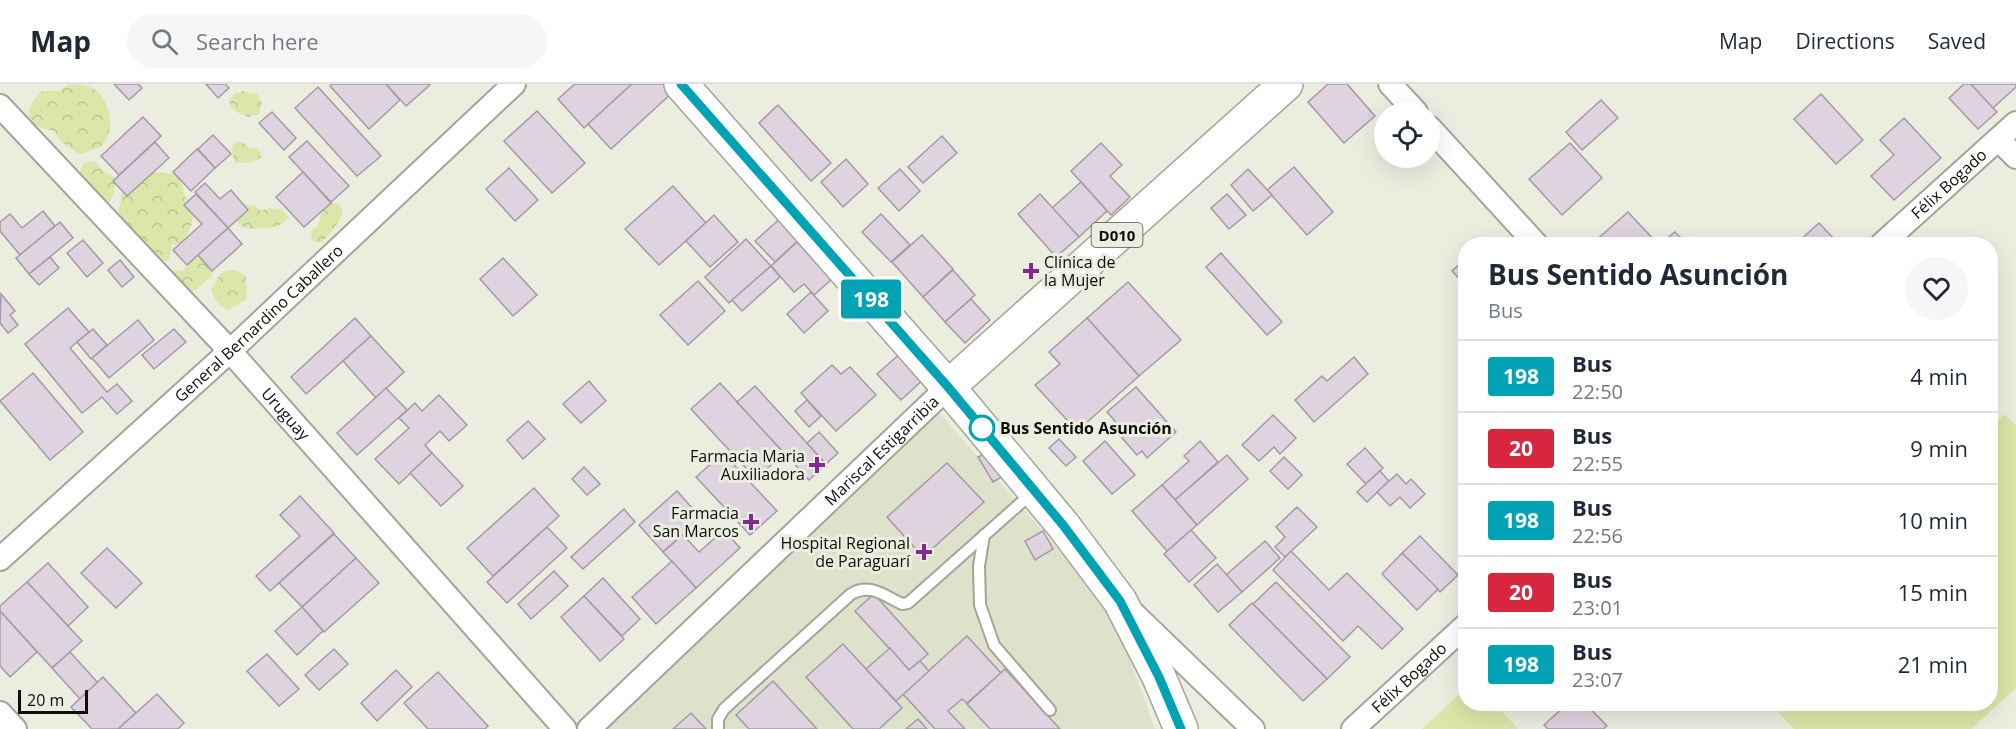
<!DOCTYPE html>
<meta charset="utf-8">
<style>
body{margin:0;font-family:"Open Sans",sans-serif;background:#f6f6f7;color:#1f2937;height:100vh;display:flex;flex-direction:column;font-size:22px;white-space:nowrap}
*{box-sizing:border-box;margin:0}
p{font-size:20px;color:#747a83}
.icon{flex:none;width:33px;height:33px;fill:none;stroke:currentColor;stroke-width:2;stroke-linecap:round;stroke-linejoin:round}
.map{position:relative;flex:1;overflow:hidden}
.drawer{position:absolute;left:1458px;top:153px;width:540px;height:474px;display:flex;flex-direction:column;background:#fff;border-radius:24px;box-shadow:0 6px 24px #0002}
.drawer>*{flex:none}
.badge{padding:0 12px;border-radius:4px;font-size:21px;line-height:39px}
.tools{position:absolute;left:1374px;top:18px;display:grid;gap:12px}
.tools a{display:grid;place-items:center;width:66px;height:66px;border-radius:50%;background:#fff;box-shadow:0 6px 24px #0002;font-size:30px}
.scale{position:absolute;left:18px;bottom:15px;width:70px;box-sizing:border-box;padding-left:6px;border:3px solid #0d0e09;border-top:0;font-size:16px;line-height:21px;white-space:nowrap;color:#0d0e09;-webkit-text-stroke:4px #ebeedf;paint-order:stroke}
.map>.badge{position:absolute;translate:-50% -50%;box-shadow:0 0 0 3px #fff}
.round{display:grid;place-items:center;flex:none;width:63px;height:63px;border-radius:32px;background:#f6f6f7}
.summary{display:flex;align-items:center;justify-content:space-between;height:102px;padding:0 30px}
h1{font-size:28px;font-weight:700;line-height:45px}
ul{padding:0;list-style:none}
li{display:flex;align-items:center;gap:18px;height:72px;padding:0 30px;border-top:2px solid #e0e1e3}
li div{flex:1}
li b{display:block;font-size:22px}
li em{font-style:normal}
li .badge{min-width:66px;font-weight:700;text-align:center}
header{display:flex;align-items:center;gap:36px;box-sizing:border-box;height:84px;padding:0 30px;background:#fff;border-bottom:2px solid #e0e1e3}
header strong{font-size:28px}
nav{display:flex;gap:33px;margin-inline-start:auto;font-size:21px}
.search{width:420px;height:54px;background:#f6f6f7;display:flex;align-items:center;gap:15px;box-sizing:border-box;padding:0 21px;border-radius:33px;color:#747a83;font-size:22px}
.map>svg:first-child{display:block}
</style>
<header>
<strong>Map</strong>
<div class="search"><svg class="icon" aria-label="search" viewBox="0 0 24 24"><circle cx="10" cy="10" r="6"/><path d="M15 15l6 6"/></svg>Search here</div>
<nav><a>Map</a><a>Directions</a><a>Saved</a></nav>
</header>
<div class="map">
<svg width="2016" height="645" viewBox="0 0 2016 645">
<defs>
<pattern id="forest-crowns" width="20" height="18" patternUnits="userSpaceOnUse" patternTransform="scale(1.5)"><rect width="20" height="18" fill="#dbe6a9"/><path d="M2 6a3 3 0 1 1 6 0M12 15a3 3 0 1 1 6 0" fill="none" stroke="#bbc490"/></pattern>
</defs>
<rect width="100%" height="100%" fill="#ebeedf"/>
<path fill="#dee2cb" d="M935,324L1112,526L1155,645H604Z"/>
<g fill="url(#forest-crowns)">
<path d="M69,0C80,0 93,1 100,10C111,22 116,52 100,63C97,65 94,65 91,66C85,69 84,70 78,70C68,59 63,64 55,48C50,45 43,45 37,42C21,33 32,16 42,7H59Z"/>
<path d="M242,7L258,10L262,19L259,30L248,33C239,29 230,27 229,16L235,9Z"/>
<path d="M238,57L244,59L249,64H257L261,68V74L249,79H236C232,72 231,68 233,61Z"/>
<path d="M94,77L105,88L114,93C116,104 114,114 107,121L80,92V86L85,78Z"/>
<path d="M152,88L176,90L182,100L185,113L193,119C193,135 193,147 181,159L172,161L169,177H161L122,142L118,131L122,109Z"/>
<path d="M332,118L340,121L343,129C338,140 331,148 323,158L318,159L313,157L311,150L312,145L318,142L324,119Z"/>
<path d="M244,120L254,121L261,127L269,124L281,125L289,133C281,143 275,143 263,144C249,146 242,146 234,133L235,126Z"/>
<path d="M202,161L214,177L212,192L187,213L169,187H182L194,175Z"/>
<path d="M236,186L246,192L247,215L227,227L215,216L211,205C222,192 215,187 236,186Z"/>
</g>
<g fill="#dbe6a9">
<path d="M2005,330L2016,342V604L1971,645H1794L1770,620H1990L1991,343Z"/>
<path d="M1465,605L1466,620H1495L1518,645H1422Z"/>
</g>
<g fill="#dfd3e0" stroke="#a499a5" stroke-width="1.5">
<path d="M114,0H138L142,4L129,16Z"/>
<path d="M206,0H225L229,4L218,14Z"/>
<path d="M332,0H386L400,16L369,45L330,2Z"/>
<path d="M386,0H429L430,1L406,22Z"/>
<path d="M575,0H632L584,44L558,15Z"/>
<path d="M632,0H667L674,7L611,65L588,40Z"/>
<path d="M1328,0H1347L1375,32L1344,59L1308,18Z"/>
<path d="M1964,0H1971L1997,28L1978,45L1949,14Z"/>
<path d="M1971,0H2016V3L1993,24Z"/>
<path d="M318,3L381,72L357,92L295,24Z"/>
<path d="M1821,10L1863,56L1836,80L1794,35Z"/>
<path d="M1601,16L1618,34L1582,66L1566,48Z"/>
<path d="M778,21L831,79L811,97L759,39Z"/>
<path d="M537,27L585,79L552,109L504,57Z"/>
<path d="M272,28L296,54L284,66L259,39Z"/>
<path d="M143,33L161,52L119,91L101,72Z"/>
<path d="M1904,34L1941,74L1894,116L1871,92L1894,71L1880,56Z"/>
<path d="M213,51L231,70L215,84L198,65Z"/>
<path d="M942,52L957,69L923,99L908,83Z"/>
<path d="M307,57L349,102L331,118L289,73Z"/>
<path d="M155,58L169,74L127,112L113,97Z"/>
<path d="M1101,59L1122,81L1110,92L1130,113L1111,131L1071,87Z"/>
<path d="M1570,59L1602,94L1562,131L1529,95Z"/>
<path d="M197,65L215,84L191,107L173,88Z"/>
<path d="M846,75L868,100L843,123L821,98Z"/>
<path d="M1294,83L1333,128L1307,151L1267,106Z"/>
<path d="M509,84L538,116L515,137L486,105Z"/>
<path d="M900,85L920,107L899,127L878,104Z"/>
<path d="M1248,85L1272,111L1253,127L1231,101Z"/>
<path d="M303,88L331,119L304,143L276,113Z"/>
<path d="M1081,98L1107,127L1079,153L1052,124Z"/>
<path d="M205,99L220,115L231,106L248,126L228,144L195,108Z"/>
<path d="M673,102L706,139L659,181L625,145Z"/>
<path d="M196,110L228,144L187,181L173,166L202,140L184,121Z"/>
<path d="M1040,110L1079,153L1056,173L1018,130Z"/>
<path d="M1227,110L1246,131L1229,145L1211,124Z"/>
<path d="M43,127L55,142L20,171L0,147V138L10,130L22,144Z"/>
<path d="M1628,128L1655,157L1651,160H1594L1593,159Z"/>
<path d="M881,130L910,161L891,178L862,148Z"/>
<path d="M714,131L738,158L710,183L686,157Z"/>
<path d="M783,132L802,153L775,178L755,157Z"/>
<path d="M60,138L73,154L29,190L16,174Z"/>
<path d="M1819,139L1837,158L1834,160H1796Z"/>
<path d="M228,144L242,160L212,187L198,171Z"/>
<path d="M1675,148L1687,160H1661L1671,151Z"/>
<path d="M922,151L953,185L923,213L892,178Z"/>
<path d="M746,155L771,182L729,219L705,193Z"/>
<path d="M83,156L103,179L87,193L67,169Z"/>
<path d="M797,158L832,195L814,211L804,200L794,208L771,182Z"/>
<path d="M1221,169L1282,238L1267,251L1206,183Z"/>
<path d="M50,173L59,184L39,201L29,190Z"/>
<path d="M503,174L537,211L513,232L480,195Z"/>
<path d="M1466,174V202L1452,187Z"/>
<path d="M120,176L134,193L122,203L108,186Z"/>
<path d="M771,182L780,193L742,227L732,216Z"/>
<path d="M953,186L975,211L945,238L923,213Z"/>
<path d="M698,197L725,227L688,261L660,231Z"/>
<path d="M1128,198L1181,256L1139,292L1087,234Z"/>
<path d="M811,208L828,227L804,249L787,230Z"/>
<path d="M1,210L15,227L10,231L18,241L8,249L0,239Z"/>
<path d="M971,215L990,236L965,259L945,238Z"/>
<path d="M68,224L89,248L70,264L107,308L117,300L132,317L117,330L102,313L82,329L25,260Z"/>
<path d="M355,234L371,252L306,310L291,293Z"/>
<path d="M1087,234L1139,292L1077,347L1035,301L1060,280L1049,268Z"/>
<path d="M138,236L154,256L109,294L92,274Z"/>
<path d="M93,245L107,261L91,275L77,258Z"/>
<path d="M174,245L186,258L154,285L142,271Z"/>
<path d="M371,252L404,288L376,314L343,277Z"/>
<path d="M902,268L925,294L901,316L877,290Z"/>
<path d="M1354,273L1368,290L1314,338L1295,316L1322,292L1327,297Z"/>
<path d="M832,281L841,290L850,283L876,311L836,347L801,309Z"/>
<path d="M33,289L83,348L50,376L0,317Z"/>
<path d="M589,297L606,317L581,339L563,320Z"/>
<path d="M720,299L784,369L756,395L691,325Z"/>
<path d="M755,302L826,380L809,396L737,318Z"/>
<path d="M1136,303L1176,348L1147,374L1142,367L1137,371L1122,354L1126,350L1107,328Z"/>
<path d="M386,304L407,326L357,371L337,349Z"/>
<path d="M439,311L467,341L449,357L440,347L425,361L432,369L399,400L375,375L409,344L399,334L415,319L422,327Z"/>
<path d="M807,316L821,332L809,343L795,327Z"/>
<path d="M1273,331L1296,354L1280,370L1274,363L1259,377L1242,361Z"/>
<path d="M528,337L545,355L523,375L507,356Z"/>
<path d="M819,348L838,369L826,380L807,359Z"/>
<path d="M1059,355L1076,373L1066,382L1049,364Z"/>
<path d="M1105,357L1135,391L1112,410L1083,377Z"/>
<path d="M1200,357L1218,378L1175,416L1162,401L1189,377L1184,372Z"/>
<path d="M1365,364L1383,384L1366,400L1347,380Z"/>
<path d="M993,365L1007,390L993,398L978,373Z"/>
<path d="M432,369L463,402L441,422L410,389Z"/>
<path d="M723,369L777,427L750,451L696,393Z"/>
<path d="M1227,371L1248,395L1197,441L1175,416Z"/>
<path d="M1284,373L1302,391L1288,405L1270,387Z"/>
<path d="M947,379L984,418L923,473L887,433Z"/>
<path d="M584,383L600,400L587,411L572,395Z"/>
<path d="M1380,387L1389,397L1367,418L1357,408Z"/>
<path d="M1397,390L1406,400L1411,395L1425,410L1410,424L1400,413L1390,422L1377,408Z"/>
<path d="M1162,401L1197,441L1167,467L1132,427Z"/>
<path d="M534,404L559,432L493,492L467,464Z"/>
<path d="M677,407L701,434L663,468L639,441Z"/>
<path d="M300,412L334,449L270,507L256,492L300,452L280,431Z"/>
<path d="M1297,423L1317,443L1285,473L1275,463L1285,453L1276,443Z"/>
<path d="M624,425L635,438L583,485L571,473Z"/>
<path d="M547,443L567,464L507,519L487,498Z"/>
<path d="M724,446L740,464L696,504L663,468L683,451L699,468Z"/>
<path d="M1191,446L1216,474L1189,498L1164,470Z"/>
<path d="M1043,447L1053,465L1035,476L1025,457Z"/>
<path d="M334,450L356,474L302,523L279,499Z"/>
<path d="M1420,452L1458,491L1440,508L1402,469Z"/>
<path d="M1265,457L1280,474L1242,508L1226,491Z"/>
<path d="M107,464L142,499L116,524L81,489Z"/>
<path d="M1291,467L1329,506L1347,489L1403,545L1382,565L1358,542L1343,557L1273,486Z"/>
<path d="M1402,469L1438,505L1417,526L1382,490Z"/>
<path d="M356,474L379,499L324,548L302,523Z"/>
<path d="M672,477L696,504L656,540L632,513Z"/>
<path d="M48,479L88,523L68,542L27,498Z"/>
<path d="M1217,480L1242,508L1218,528L1194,501Z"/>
<path d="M554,487L568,502L531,535L518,520Z"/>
<path d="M603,494L640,535L622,552L584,512Z"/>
<path d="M27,498L82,557L52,584L0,527V522Z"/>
<path d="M1276,498L1350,573L1327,595L1253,520Z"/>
<path d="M874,510L928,570L909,586L855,527Z"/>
<path d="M584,512L624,555L600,577L561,533Z"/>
<path d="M1252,519L1327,595L1303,617L1229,541Z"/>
<path d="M302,523L323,547L297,571L275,547Z"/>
<path d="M0,527L37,568L10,593L0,582Z"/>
<path d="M967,552L1001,589L967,619L962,615L948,627L965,645H935L903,610Z"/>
<path d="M843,560L902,624L879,645H853L806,593Z"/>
<path d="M890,564L909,586L920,577L929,587L896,617L866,585Z"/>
<path d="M334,565L348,580L319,606L305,591Z"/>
<path d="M70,568L98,599L80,615L52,584Z"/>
<path d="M267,570L299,605L279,622L247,587Z"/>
<path d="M1005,585L1060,645H990L967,620Z"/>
<path d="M396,586L412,603L377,637L361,619Z"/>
<path d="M438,588L488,642L485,645H428L404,619Z"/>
<path d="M103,593L136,629L118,645H92L71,623Z"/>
<path d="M773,597L817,645H749L736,631Z"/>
<path d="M157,610L184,639L178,645H118Z"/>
<path d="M1567,620H1586L1607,642L1603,645H1548L1544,641Z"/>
<path d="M691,629L706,645H673Z"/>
<path d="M918,635L927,645H906Z"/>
</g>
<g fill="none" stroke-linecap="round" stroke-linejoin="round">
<defs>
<g id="service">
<path d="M984,451L979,482L980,521L994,561L1050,626"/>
<path d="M718,645V635L724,625L851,510C870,499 883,511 902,520L908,519L1032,409"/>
</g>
<g id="minor">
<path d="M1390,0L1416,28"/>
<path id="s1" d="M0,22L230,267L565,645"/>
<path d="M1430,44L1536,160"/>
<path d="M1999,56L2016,73"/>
<path id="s2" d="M1882,160L2016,39"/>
<path id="s3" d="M0,475L230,267L514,0"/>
<path d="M1134,530L1253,645"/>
<path d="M0,629L15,645"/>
<path id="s4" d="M589,645L948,303"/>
<path id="s5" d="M1353,645L1466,541"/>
</g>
<path id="primary" d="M948,303L1286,0"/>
<path id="trunk" d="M681,0L948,303L1063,441L1120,517L1159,593L1181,645"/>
</defs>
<use href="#service" stroke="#a2a597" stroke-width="14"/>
<use href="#minor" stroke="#a2a597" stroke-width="26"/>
<use href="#primary" stroke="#a2a597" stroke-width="36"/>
<use href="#trunk" stroke="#a2a597" stroke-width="36"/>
<use href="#service" stroke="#fff" stroke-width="10"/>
<use href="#minor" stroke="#fff" stroke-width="22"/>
<use href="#primary" stroke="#fff" stroke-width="33"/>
<use href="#trunk" stroke="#fff" stroke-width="33"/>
</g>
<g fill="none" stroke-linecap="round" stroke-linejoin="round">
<defs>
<path id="line" d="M681,0L948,303L1063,441L1120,517L1159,593L1181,645"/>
</defs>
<use href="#line" stroke="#fff" stroke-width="14"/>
<use href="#line" stroke="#00a3b4" stroke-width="9"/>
</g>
<g fill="#862892" stroke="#ebeedf" stroke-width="2">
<path d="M1028 178h6v6h6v6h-6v6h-6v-6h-6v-6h6z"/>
<path d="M814 372h6v6h6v6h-6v6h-6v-6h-6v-6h6z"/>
<path d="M748 429h6v6h6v6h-6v6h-6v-6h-6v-6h6z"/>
<path d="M921 459h6v6h6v6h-6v6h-6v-6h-6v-6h6z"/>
</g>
<circle fill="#fff" stroke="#00a3b4" stroke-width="3" cx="982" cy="344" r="12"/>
<g text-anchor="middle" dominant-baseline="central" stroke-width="6" stroke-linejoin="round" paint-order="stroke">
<rect fill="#ebeedf" stroke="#505149" stroke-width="1.5" x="1091.5" y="139" width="51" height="24" rx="4.5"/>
<g font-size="15" font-weight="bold" fill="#0d0e09">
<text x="1117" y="151">D010</text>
</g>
<g font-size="16" fill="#0d0e09" stroke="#ebeedf">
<text stroke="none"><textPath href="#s2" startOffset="90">Félix Bogado</textPath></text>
<text stroke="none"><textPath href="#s3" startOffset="350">General Bernardino Caballero</textPath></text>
<text stroke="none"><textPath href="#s1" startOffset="420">Uruguay</textPath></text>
<text stroke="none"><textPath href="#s4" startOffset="404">Mariscal Estigarribia</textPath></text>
<text stroke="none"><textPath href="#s5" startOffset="76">Félix Bogado</textPath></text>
</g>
<g font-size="16" fill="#0d0e09" stroke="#ebeedf" text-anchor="end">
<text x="1044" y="178" text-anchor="start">Clínica de<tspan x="1044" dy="18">la Mujer</tspan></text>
<text x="805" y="372">Farmacia Maria<tspan x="805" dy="18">Auxiliadora</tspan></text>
<text x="739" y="429">Farmacia<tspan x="739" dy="18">San Marcos</tspan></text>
<text x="910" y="459">Hospital Regional<tspan x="910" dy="18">de Paraguarí</tspan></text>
</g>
<g font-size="16" font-weight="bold" fill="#0d0e09" stroke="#ebeedf" text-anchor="start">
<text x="1000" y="344">Bus Sentido Asunción</text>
</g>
</g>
</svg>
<div class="tools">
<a><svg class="icon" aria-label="locate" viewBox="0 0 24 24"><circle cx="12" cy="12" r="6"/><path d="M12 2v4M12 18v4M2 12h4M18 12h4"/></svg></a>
</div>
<div class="scale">20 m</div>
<b class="badge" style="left:871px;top:215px;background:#00a3b4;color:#fff">198</b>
<section class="drawer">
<div class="summary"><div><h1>Bus Sentido Asunción</h1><p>Bus</p></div><a class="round"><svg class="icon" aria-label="heart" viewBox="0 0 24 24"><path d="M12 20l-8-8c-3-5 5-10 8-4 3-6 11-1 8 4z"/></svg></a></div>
<ul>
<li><span class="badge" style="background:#00a3b4;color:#fff">198</span><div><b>Bus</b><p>22:50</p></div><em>4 min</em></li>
<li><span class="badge" style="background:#d7263d;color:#fff">20</span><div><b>Bus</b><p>22:55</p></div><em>9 min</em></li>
<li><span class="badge" style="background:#00a3b4;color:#fff">198</span><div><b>Bus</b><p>22:56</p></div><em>10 min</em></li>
<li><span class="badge" style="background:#d7263d;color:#fff">20</span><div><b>Bus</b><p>23:01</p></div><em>15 min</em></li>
<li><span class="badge" style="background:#00a3b4;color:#fff">198</span><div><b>Bus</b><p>23:07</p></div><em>21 min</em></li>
</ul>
</section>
</div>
